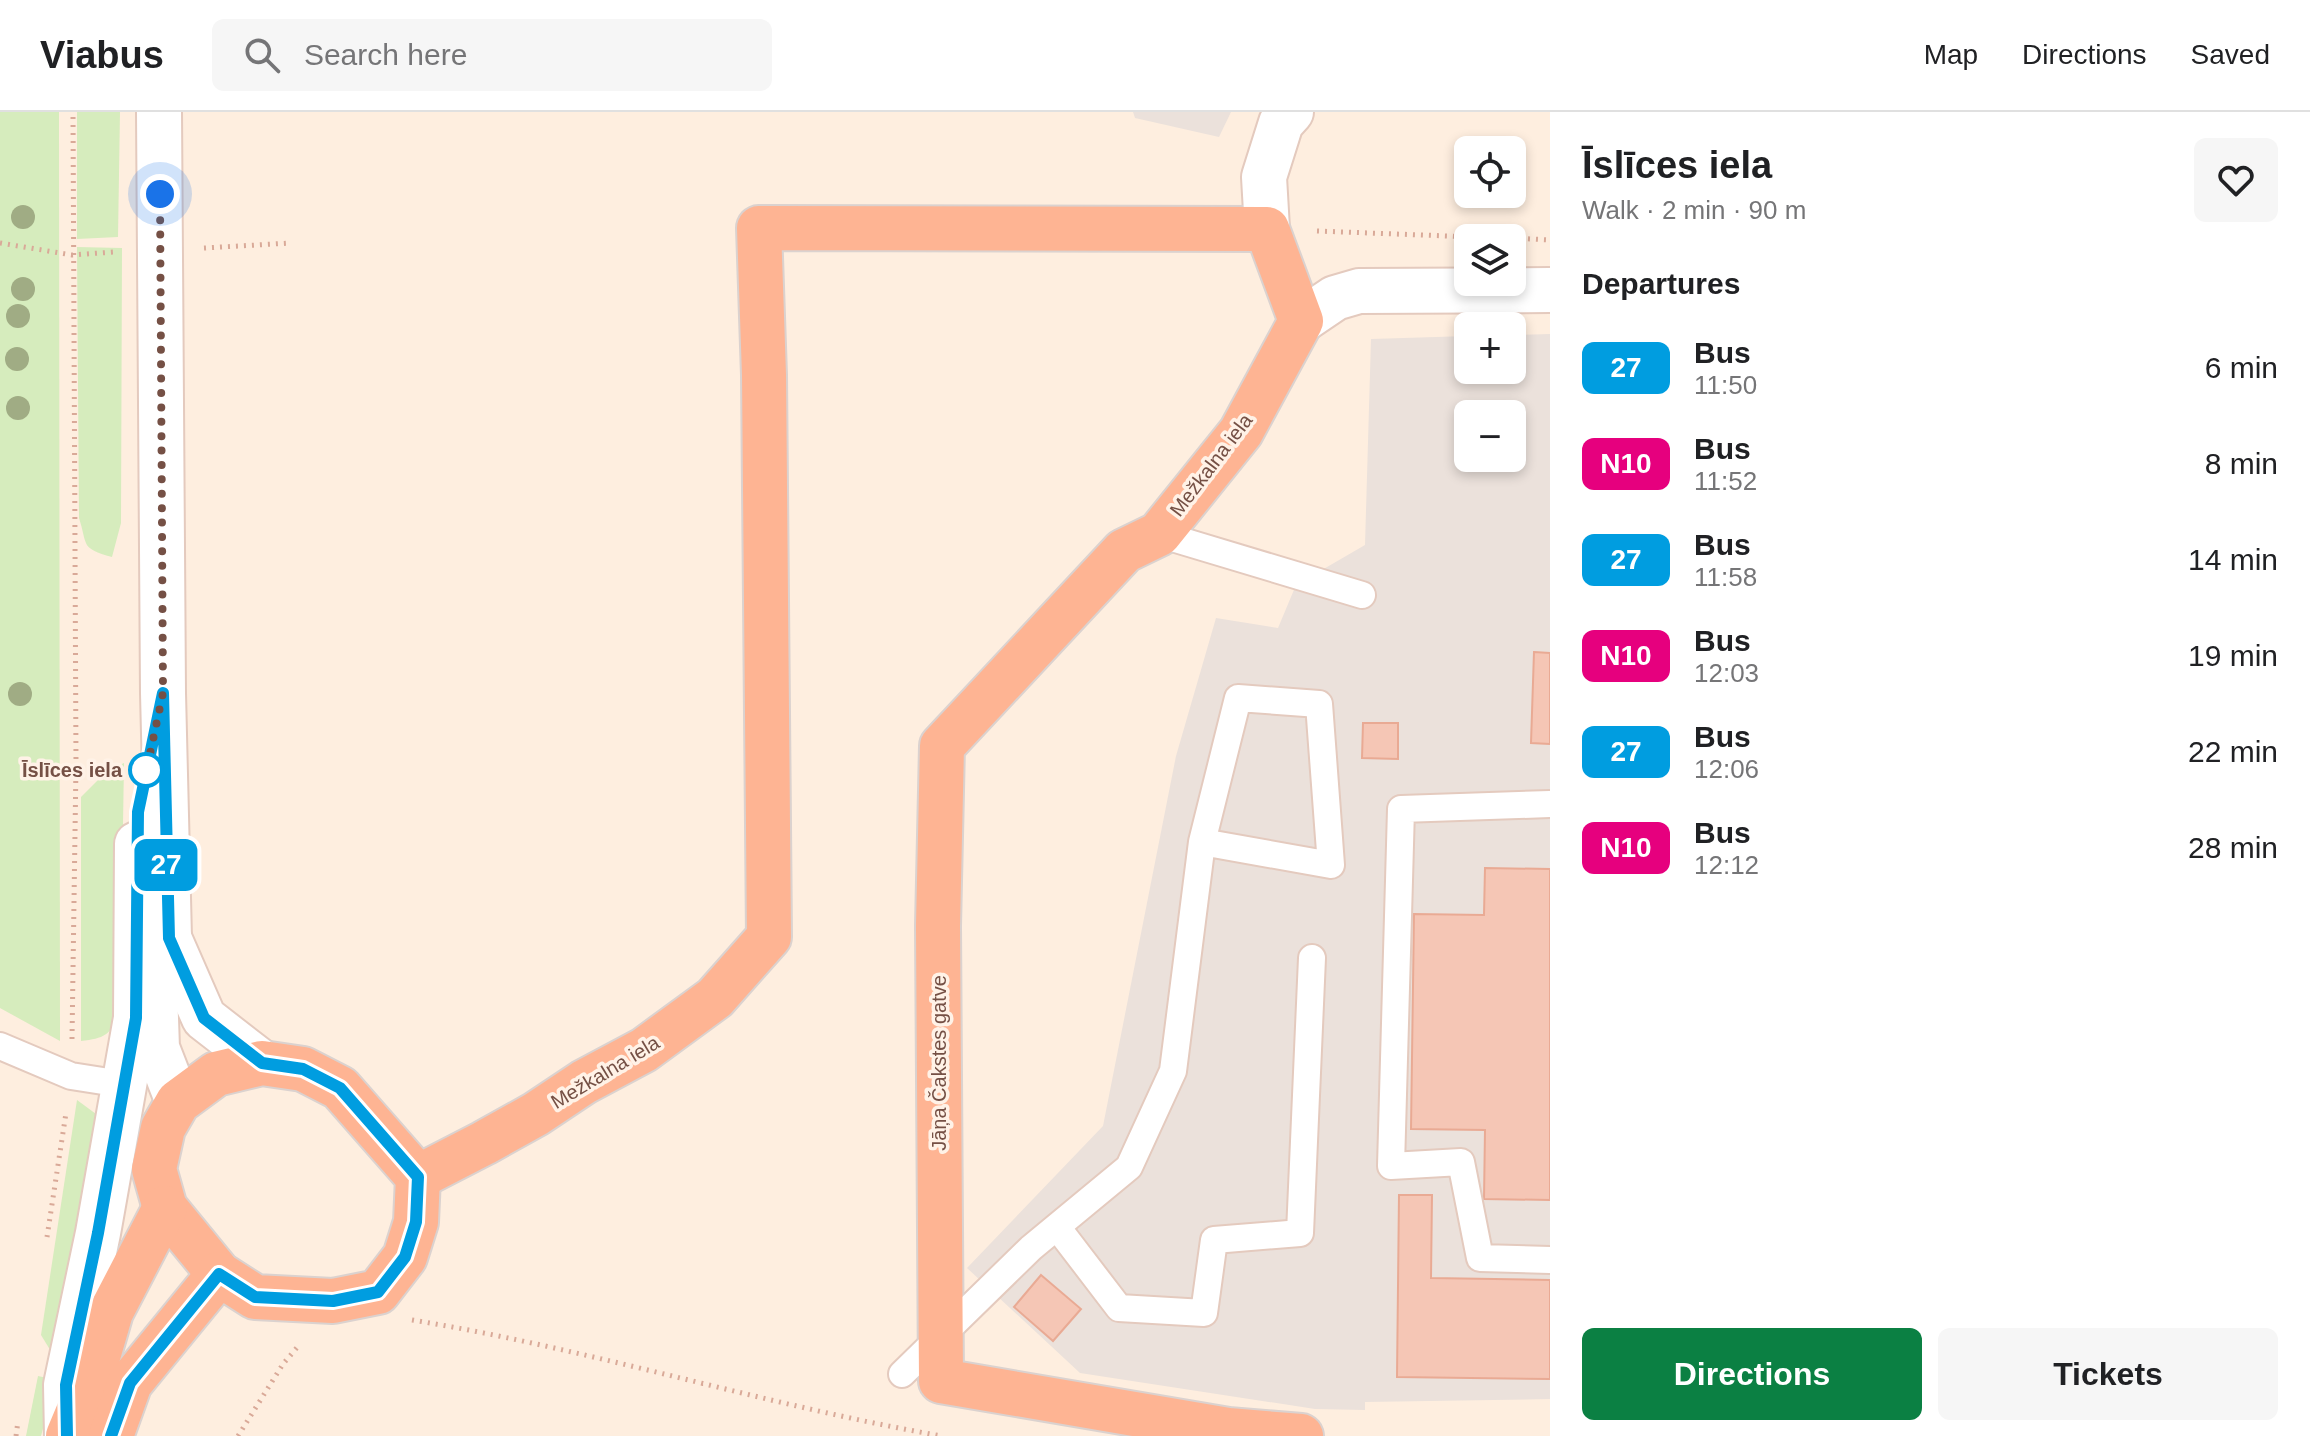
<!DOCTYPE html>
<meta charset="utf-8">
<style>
body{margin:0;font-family:Arial,sans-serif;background:#f6f6f6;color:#202124;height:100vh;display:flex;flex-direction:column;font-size:30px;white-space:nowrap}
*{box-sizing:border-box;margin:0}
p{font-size:26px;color:#757577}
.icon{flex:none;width:44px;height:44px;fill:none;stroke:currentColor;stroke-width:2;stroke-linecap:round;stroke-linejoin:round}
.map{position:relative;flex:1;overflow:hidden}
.details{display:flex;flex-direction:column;background:#fff;width:760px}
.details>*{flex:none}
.badge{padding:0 16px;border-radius:12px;font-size:28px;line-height:52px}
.buttons{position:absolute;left:1454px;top:24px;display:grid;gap:16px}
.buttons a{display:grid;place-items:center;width:72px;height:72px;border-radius:12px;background:#fff;box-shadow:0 4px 12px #0003;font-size:40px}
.you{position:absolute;width:40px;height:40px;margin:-20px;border:6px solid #fff;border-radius:50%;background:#1a73e8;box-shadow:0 0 0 12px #1a73e833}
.map>.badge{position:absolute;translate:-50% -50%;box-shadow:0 0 0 4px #fff}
h2{padding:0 32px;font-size:30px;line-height:72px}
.round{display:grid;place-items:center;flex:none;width:84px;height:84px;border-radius:12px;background:#f6f6f6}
.headline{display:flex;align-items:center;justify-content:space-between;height:136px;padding:0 32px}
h1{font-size:38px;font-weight:700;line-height:60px}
.button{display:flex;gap:16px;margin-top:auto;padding:16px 32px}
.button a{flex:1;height:92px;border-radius:12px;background:#0b8043;color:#fff;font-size:32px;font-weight:700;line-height:92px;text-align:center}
.button a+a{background:#f6f6f6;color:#202124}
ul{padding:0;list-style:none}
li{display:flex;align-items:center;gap:24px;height:96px;padding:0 32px}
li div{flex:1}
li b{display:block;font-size:30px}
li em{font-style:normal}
li .badge{min-width:88px;font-weight:700;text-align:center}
header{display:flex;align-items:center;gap:48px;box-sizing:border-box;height:112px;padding:0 40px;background:#fff;border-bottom:2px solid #e0e0e0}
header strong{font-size:38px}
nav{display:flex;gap:44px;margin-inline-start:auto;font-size:28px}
.search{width:560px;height:72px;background:#f6f6f6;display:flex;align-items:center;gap:20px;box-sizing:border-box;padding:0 28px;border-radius:12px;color:#757577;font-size:30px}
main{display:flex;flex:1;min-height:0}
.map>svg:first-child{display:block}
</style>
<header>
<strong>Viabus</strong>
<div class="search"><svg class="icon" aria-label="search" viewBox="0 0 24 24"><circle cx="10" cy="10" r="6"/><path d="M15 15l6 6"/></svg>Search here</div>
<nav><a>Map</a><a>Directions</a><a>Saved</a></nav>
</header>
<main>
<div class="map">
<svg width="1550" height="1324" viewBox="0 0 1550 1324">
<rect width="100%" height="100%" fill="#feeedf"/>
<g fill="#ebe1db" fill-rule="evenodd">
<path d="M1133,0H1231L1219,25L1135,6Z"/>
<path d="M1550,222V1287L1365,1290V1298L1315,1297L1080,1261L967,1156L1103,1014L1176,644L1216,506L1278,516L1296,473L1365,433L1371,227L1468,224V258H1512V223ZM1468,302H1512V346H1468Z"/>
</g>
<g fill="#d6ecbd">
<path d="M0,0H59L60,929L0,896Z"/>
<path d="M77,0H120L118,125L77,127Z"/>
<path d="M77,135L122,136L121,411L112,445C80,436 88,434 79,406Z"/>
<path d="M124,651L120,896C112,922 107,926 81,929V685L107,659Z"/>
<path d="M77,988L96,1002L85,1086L52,1241L41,1223Z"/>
<path d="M38,1264L56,1268L41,1324H26Z"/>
</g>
<g fill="#f5c6b5" stroke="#e9aa94" stroke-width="2">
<path d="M1534,540L1550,541V632L1531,631Z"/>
<path d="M1363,611H1398V647L1362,646Z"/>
<path d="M1485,756L1550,757V1088L1484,1087L1485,1018L1411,1017L1414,802L1484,803Z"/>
<path d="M1399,1083H1432L1431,1166L1550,1168V1267L1397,1265Z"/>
<path d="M1041,1163L1081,1197L1053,1229L1014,1195Z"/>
</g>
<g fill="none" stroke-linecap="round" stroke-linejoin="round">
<defs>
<g id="service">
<path d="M1159,422L1362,483"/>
<path d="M1550,692L1401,697L1391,1054L1461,1050L1480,1146L1550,1148"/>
<path d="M0,934L71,964L122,972"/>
<path d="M1057,1115L1119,1196L1204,1201L1214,1128L1300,1121L1312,846"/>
<path d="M902,1262L1031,1136L1129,1055L1173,959L1202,730L1331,753L1319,592L1238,586L1202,730"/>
</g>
<g id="minor">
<path d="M1267,117L1264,65L1281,11L1291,0"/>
<path d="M1301,209L1335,186L1359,179L1550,178"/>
</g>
<g id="tertiary">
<path d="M159,0L163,581L169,826L155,877L157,936L178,990"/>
<path d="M169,826L204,906L262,951"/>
<path d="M67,1324L66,1273L98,1121L136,906L137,732"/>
</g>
<g id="trunk">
<path d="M262,951L303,957L340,976L418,1065L416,1110L405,1145L378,1180L333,1189L255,1185L219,1162L165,1096L154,1057L163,1016L178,990L216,962Z"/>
<path d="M418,1065L484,1031L536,1002L584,970L644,938L715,886L769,825L764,263L759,116L1267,117L1301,209L1241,320L1159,422L1124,439L942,634L938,814L941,1269L1228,1318L1301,1324"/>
<path d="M68,1324L91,1269L111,1200L165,1096"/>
<path d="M111,1324L130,1271L219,1162"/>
</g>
</defs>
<use href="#service" stroke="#e4cabe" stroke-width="30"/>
<use href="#minor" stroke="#e4cabe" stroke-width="48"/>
<use href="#tertiary" stroke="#e4cabe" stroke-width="48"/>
<use href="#trunk" stroke="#dbd2cf" stroke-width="48"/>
<g stroke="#d9a998" stroke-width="5" stroke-dasharray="2 6" stroke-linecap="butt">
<path d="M1317,119L1500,126"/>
<path d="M1512,126L1550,128"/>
<path d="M0,131L72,143L114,140"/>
<path d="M204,136L291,131"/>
<path d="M72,927L76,652L73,0"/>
<path d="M47,1125L66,1001"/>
<path d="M412,1208C591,1237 764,1293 942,1324"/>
<path d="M16,1324L18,1309"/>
<path d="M238,1324L283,1252L300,1232"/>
</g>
<use href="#service" stroke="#fff" stroke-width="26"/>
<use href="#minor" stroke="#fff" stroke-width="44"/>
<use href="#tertiary" stroke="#fff" stroke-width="44"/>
<use href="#trunk" stroke="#feb493" stroke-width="44"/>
</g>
<g fill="#a0ac84">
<circle cx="23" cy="105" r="12"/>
<circle cx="23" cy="177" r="12"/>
<circle cx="18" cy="204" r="12"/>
<circle cx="17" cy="247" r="12"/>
<circle cx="18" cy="296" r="12"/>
<circle cx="20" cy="582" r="12"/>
</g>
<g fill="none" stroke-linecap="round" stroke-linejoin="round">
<defs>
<path id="line" d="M67,1324L66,1273L98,1121L136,906L138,700L163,581L169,826L204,906L262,951L303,957L340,976L418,1065L416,1110L405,1145L378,1180L333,1189L255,1185L219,1162L130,1271L111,1324"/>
</defs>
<use href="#line" stroke="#fff" stroke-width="18"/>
<use href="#line" stroke="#009de0" stroke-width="12"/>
<path stroke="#755045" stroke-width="8" stroke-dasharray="0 14.4" d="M146,658L144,670L163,581L160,82"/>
</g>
<circle fill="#fff" stroke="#009de0" stroke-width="4" cx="146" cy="658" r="16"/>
<g text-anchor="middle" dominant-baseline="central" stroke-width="7" stroke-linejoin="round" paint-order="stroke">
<g font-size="20" fill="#755045" stroke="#fff2e7">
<text transform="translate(1211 353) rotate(-53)">Mežkalna iela</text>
<text transform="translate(939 951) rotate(-90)">Jāņa Čakstes gatve</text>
<text transform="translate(605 960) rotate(-31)">Mežkalna iela</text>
</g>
<g font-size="20" font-weight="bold" fill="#755045" stroke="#fff2e7" text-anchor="end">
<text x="122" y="658">Īslīces iela</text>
</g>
</g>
</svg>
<div class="buttons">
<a><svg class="icon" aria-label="locate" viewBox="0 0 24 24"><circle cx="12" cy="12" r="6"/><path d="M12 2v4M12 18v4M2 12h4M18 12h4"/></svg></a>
<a><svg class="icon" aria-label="layers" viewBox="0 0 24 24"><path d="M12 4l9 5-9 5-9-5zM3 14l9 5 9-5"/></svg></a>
<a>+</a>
<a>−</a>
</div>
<div class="you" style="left:160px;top:82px"></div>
<b class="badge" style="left:166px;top:753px;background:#009de0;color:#fff">27</b>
</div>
<section class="details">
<div class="headline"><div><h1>Īslīces iela</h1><p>Walk · 2 min · 90 m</p></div><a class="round"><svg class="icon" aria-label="heart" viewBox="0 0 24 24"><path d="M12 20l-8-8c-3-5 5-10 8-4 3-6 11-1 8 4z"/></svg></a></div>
<h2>Departures</h2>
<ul>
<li><span class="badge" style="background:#009de0;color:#fff">27</span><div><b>Bus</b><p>11:50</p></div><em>6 min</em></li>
<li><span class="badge" style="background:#e6007e;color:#fff">N10</span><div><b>Bus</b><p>11:52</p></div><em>8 min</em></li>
<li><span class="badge" style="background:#009de0;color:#fff">27</span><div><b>Bus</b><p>11:58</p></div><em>14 min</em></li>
<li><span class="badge" style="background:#e6007e;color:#fff">N10</span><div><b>Bus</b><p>12:03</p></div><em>19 min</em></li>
<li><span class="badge" style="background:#009de0;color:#fff">27</span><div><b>Bus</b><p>12:06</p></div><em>22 min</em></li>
<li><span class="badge" style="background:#e6007e;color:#fff">N10</span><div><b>Bus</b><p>12:12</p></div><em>28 min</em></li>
</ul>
<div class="button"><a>Directions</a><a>Tickets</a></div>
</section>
</main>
